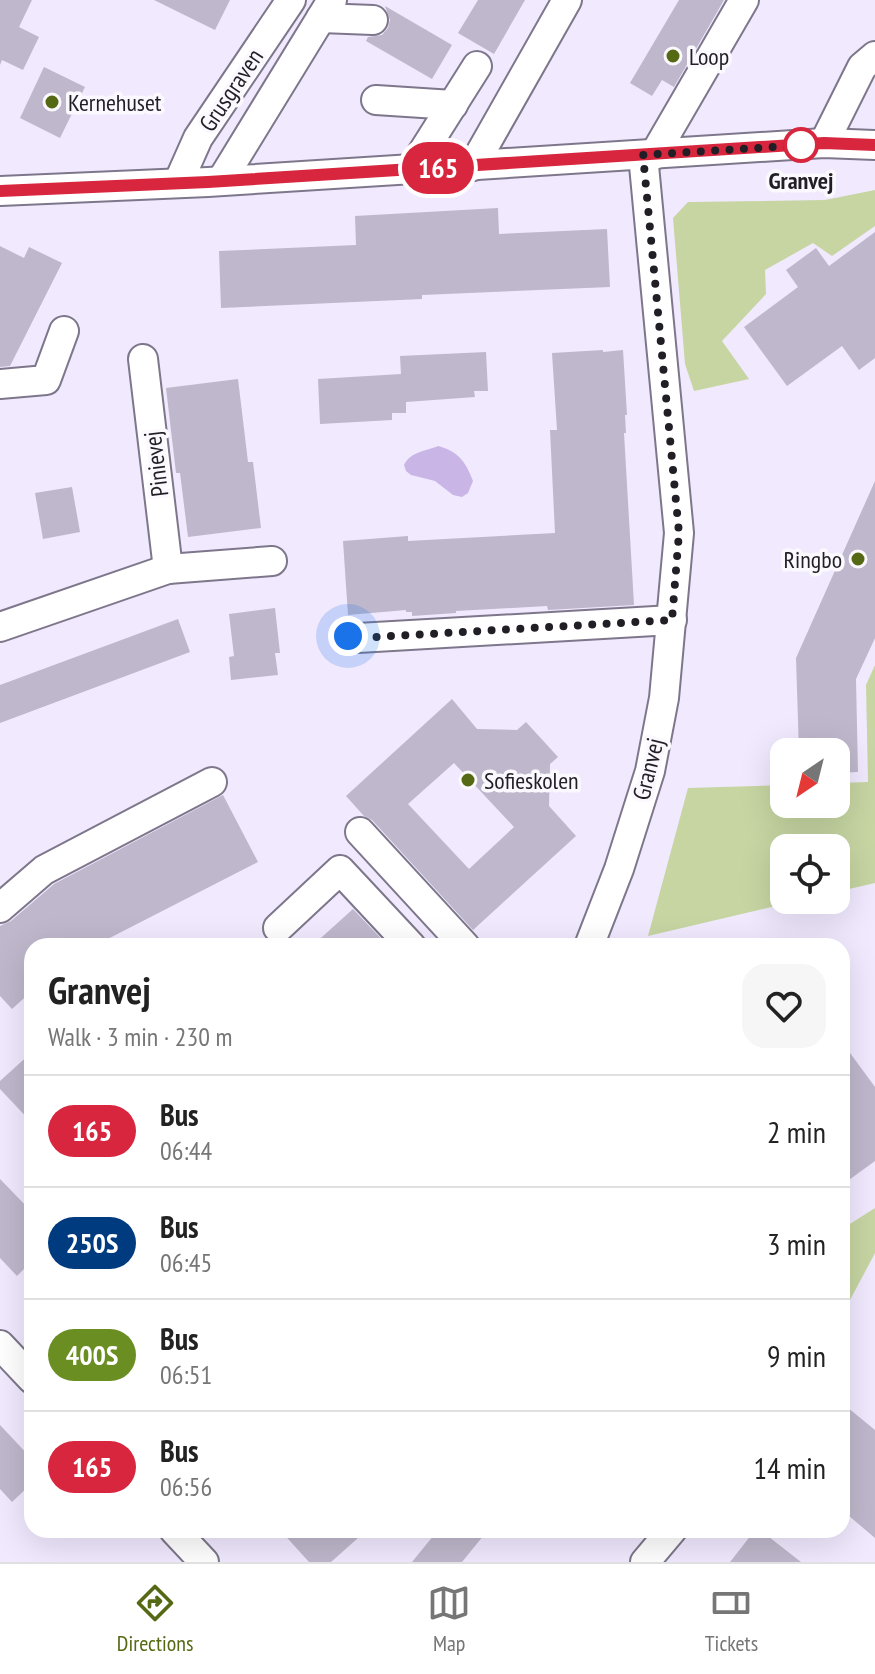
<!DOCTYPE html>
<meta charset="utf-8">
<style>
body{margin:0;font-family:"PT Sans Narrow",sans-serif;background:#f6f6f6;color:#222;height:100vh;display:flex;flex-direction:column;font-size:30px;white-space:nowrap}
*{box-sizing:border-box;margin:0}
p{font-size:26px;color:#767676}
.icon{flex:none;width:44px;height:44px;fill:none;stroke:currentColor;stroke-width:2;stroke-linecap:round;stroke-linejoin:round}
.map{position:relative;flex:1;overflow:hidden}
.side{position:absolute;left:24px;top:938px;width:826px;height:600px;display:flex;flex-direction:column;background:#fff;border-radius:24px;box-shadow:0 8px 32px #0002}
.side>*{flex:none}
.badge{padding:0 16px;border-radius:26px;font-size:28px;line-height:52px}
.needle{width:52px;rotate:215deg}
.buttons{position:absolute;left:770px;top:738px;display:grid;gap:16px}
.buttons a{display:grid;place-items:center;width:80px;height:80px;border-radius:16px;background:#fff;box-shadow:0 8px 32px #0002;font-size:40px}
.you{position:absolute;width:40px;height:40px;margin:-20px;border:6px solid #fff;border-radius:50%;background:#1a73e8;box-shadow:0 0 0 12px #1a73e833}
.map>.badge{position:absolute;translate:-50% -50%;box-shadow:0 0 0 4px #fff}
.round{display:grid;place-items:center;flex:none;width:84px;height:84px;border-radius:24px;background:#f6f6f6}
.overview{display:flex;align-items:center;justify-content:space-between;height:136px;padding:0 24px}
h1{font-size:38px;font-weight:600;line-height:60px}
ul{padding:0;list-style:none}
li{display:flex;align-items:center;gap:24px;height:112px;padding:0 24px;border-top:2px solid #e0e0e0}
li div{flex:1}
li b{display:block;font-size:30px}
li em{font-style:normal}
li .badge{min-width:88px;font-weight:700;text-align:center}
.tab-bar{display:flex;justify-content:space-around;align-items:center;height:112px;border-top:2px solid #e0e0e0;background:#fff;font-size:22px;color:#767676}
.tab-bar a{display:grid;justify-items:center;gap:4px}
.tab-bar .selected{color:#556813}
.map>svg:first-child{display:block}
</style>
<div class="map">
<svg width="875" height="1562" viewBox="0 0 875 1562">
<rect width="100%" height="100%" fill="#f1e9fe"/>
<g fill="#c6d5a2">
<path d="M875,190V226L832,256L813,243L765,270L766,294L722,341L749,379L694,391L685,364L673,218L688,202L825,200Z"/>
<path d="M875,665V883L836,892V848H784V900H801L648,936L688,788L784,785V804H836V783L868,782L866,685Z"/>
<path d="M875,1208V1253L850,1300L842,1296V1229Z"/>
</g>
<path fill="#cab5e7" d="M438,446C458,451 466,462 473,481L468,493L462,497L453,495L435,481L411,475L406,471L404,465C410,452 426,451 438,446Z"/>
<g fill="#bfb7cb" fill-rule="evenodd">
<path d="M0,0H32L19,27L39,37L23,70L2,60L0,65Z"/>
<path d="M154,0H230L215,30Z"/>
<path d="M478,0H525L494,54L458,33Z"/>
<path d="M679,0H724L674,87L662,80L652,96L630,83Z"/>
<path d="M385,6L452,45L432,79L366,41L368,37L382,35L388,28L390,20Z"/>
<path d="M44,67L85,87L60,138L20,118Z"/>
<path d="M498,208L499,234L607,229L610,287L422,295V299L221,308L219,251L356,245L355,216Z"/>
<path d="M875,232V358L859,370L842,346L787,386L744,327L798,287L786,270L816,248L829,266Z"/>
<path d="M0,246L24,258L29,247L62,263L10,366L0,367Z"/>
<path d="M603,350V352L623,350L627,415H625L626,433H624L634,605L548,610L547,606L456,611V613L412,616V612H406V610L348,615L343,541L408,536V541L555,533L550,430H557L552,353Z"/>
<path d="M486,352L488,391H474L475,397L406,402V413H392V420L320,424L318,379L401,374L400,356Z"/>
<path d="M238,379L248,462H253L261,528L188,537L180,473H176L166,388Z"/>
<path d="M875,481V638L856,679L858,772L836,773V752H799L796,658Z"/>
<path d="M72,487L80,532L43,539L35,493Z"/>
<path d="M275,608L280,653H275L278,675L231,680L229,657L234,656L229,614Z"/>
<path d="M178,619L190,652L0,723V685Z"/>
<path d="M452,699L477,729L517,730L526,722L558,757L550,764L549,806L576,836L473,930L372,820L364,816L346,796ZM454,763L514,827L469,869L408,804Z"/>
<path d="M223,795L258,862L94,946H32V991L12,1009L0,996V926L11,921L54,884Z"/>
<path d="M353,909L388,946H312Z"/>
<path d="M842,1042L875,1087V1161L842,1185Z"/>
<path d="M32,1052V1123L0,1089V1081Z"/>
<path d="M0,1179L32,1212V1261L17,1276L0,1258Z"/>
<path d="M842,1403L875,1430V1538L842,1510Z"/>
<path d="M0,1425L32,1459V1483L12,1502L0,1489Z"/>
<path d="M280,1530H367L331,1562H309Z"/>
<path d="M438,1530H488L462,1562H412Z"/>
<path d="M755,1530H760L801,1562H730Z"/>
</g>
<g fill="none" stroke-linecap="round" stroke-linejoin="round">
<defs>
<g id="minor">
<path d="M321,18L373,20"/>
<path d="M376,100L453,105"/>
<path d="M824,143L862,67L875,56"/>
<path d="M654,155L744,0"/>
<path d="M473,166L567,0"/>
<path d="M412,169L477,66"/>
<path d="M221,181L332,0"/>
<path d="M178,183L198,138L291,0"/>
<path d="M0,191L208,182L824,143L875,145"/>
<path d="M143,359L168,569"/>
<path d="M0,384L46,380L64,331"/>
<path d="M0,627L168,569L272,561"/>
<path d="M348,636L358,638L672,620"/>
<path d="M360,832L465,946"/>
<path d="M0,908L44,870L212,782"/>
<path d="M278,928L340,870L411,946"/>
<path d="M589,946L619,869L650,771L664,698L679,533L643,155"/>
<path d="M0,1345L32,1379"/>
<path d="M174,1530L204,1562"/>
<path d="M645,1562L672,1530"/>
</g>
</defs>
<use href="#minor" stroke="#7e768a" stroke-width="32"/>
<use href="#minor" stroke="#fff" stroke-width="28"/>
</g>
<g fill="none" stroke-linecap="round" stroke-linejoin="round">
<defs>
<path id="line" d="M0,191L208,182L824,143L875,145"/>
</defs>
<use href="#line" stroke="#fff" stroke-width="18"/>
<use href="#line" stroke="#d7263d" stroke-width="12"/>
<path stroke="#211e26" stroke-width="8" stroke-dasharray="0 14.4" d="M348,636L358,638L672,620L679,533L643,155L807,145H801"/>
</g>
<g fill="#556813" stroke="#fbf9fe" stroke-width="3">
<circle cx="673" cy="56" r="8"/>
<circle cx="52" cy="102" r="8"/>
<circle cx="858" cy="559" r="8"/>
<circle cx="468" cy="780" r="8"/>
</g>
<circle fill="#fff" stroke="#d7263d" stroke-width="4" cx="801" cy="145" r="16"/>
<g text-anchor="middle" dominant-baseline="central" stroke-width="7" stroke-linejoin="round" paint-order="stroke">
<g font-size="24" fill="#211e26" stroke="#fbf9fe" text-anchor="start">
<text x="689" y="56">Loop</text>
<text x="68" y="102">Kernehuset</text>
<text x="842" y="559" text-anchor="end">Ringbo</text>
<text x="484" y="780">Sofieskolen</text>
</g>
<g font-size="24" fill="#211e26" stroke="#fbf9fe">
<text transform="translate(231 90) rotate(-56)">Grusgraven</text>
<text transform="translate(156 464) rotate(-97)">Pinievej</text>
<text transform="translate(648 769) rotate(-76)">Granvej</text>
</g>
<g font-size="24" font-weight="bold" fill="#211e26" stroke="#fbf9fe">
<text x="801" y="180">Granvej</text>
</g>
</g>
</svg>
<div class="buttons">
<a><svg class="needle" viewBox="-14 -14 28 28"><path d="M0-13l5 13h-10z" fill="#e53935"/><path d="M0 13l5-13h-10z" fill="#767676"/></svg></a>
<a><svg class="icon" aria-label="locate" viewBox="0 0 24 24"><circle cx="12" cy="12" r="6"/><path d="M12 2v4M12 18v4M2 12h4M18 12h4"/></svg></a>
</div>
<div class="you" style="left:348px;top:636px"></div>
<b class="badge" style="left:438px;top:168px;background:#d7263d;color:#fff">165</b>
<section class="side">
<div class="overview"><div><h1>Granvej</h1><p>Walk · 3 min · 230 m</p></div><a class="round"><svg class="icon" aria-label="heart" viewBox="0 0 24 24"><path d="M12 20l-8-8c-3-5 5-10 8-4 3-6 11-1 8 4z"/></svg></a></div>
<ul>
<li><span class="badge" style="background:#d7263d;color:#fff">165</span><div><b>Bus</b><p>06:44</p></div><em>2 min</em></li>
<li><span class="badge" style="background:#003b80;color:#fff">250S</span><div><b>Bus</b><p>06:45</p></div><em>3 min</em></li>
<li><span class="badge" style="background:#6b8e23;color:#fff">400S</span><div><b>Bus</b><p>06:51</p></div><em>9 min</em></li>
<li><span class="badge" style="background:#d7263d;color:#fff">165</span><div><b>Bus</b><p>06:56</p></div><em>14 min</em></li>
</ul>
</section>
</div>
<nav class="tab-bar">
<a class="selected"><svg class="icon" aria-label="directions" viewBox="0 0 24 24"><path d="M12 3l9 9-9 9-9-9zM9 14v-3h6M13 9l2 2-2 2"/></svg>Directions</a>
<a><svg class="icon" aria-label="map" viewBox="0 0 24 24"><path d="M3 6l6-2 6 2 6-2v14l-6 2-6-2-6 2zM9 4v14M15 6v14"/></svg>Map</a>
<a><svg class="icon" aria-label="tickets" viewBox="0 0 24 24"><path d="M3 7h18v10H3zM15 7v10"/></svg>Tickets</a>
</nav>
